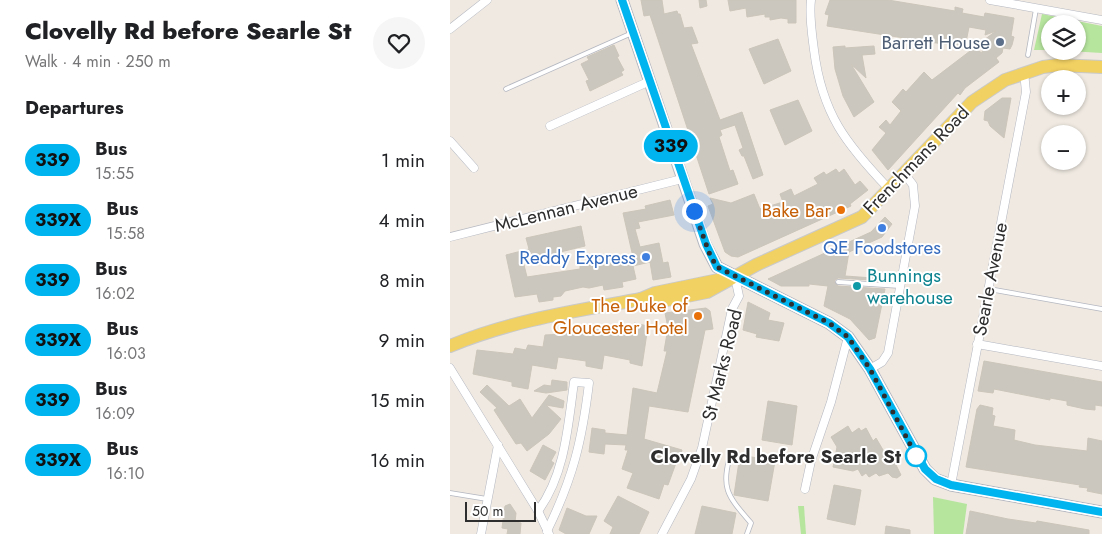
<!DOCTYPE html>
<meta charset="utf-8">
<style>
body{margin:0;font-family:Jost,sans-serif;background:#f6f6f6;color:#202124;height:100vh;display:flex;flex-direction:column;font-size:19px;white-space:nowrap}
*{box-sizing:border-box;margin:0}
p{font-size:16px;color:#757577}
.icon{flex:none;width:28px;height:28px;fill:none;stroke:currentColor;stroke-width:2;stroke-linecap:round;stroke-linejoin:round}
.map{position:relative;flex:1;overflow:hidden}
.side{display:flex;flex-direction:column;background:#fff;width:450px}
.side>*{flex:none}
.badge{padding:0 10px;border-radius:16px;font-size:18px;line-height:32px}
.controls{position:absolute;left:591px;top:15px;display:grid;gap:10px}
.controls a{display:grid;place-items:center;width:45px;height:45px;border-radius:50%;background:#fff;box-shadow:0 1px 4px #0004;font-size:25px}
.scale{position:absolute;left:15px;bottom:12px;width:71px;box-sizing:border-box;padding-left:5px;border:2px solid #2e2e2e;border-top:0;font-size:14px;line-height:18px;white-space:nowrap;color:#2e2e2e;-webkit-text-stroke:4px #fff;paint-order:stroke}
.you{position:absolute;width:25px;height:25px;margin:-12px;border:4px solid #fff;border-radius:50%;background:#1a73e8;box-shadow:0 0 0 8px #1a73e833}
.map>.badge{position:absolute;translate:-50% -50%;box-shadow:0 0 0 2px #fff}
h2{padding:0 25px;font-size:19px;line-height:45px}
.round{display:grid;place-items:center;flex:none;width:52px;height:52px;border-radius:26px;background:#f6f6f6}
.overview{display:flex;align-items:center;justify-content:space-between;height:85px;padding:0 25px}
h1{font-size:24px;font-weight:800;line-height:38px}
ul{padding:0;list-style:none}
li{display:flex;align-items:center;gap:15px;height:60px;padding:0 25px}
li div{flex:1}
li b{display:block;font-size:19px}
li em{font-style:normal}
li .badge{min-width:55px;font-weight:700;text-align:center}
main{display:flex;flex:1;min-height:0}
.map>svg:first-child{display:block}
</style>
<main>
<section class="side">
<div class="overview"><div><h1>Clovelly Rd before Searle St</h1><p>Walk · 4 min · 250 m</p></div><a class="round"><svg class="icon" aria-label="heart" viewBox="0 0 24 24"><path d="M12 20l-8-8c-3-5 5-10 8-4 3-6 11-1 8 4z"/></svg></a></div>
<h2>Departures</h2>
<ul>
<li><span class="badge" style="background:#00b5ef;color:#111">339</span><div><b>Bus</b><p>15:55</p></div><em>1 min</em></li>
<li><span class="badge" style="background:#00b5ef;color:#111">339X</span><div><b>Bus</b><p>15:58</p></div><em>4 min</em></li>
<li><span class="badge" style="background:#00b5ef;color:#111">339</span><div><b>Bus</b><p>16:02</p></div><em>8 min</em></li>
<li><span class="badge" style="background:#00b5ef;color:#111">339X</span><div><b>Bus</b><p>16:03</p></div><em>9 min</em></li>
<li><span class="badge" style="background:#00b5ef;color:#111">339</span><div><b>Bus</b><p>16:09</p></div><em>15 min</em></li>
<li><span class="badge" style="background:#00b5ef;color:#111">339X</span><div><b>Bus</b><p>16:10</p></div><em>16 min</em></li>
</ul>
</section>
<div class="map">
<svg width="652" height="534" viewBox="0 0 652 534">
<rect width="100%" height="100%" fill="#efe9e1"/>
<g fill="#b6e59e">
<path d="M592,14L652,26V53L619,51H628V24H600V50H584Z"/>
<path d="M483,497L517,504L513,534H484Z"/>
<path d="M348,506H354L356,534H351Z"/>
</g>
<g fill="#cbc7bf" stroke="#cbc5ba">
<path d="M191,0H212L214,14L227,11L228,14H230L234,28L242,27L248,43L241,44L270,120L292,112L313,175L303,179L294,156H292L289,150L293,148L285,125L270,130L272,135L269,137L280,171L283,170L288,184L259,194L200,15L194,16Z"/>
<path d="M249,0H256L257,6L250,8Z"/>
<path d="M278,0H346V23H338V19L331,18L320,20V17H315V14L297,17L296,8L280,11Z"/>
<path d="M380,0H438L505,11V7L513,9L512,13L534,17L535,13L564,18L561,36L564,37L562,45L560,49L553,48L552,53L546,58L549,62L515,88L510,95L508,93L438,170L422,150L436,133L429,127L436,120L440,125L451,111L442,102L453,89L456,92L474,72L482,80L524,48L532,53L534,40L546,31L535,35L536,30L519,27L516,42L506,46L377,26L379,15L375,14Z"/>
<path d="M328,39L341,71L314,84L299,49Z"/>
<path d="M164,45L169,56L167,57L174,70L171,72L173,75L140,91L136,81L139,80L131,64L139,60L137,57Z"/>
<path d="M395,46V48L424,46L425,54L412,55L416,78L401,64L424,102L404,117L393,96L385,69L383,47Z"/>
<path d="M552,98H561L554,138L540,126L538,121L534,120L535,111Z"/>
<path d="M348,100L362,131L335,145L320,110Z"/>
<path d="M386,169L389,173L394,169L405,185L410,181L418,190L400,204L401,206L288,257L281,256L275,252L258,206L263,204L260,198L281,203L304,194L310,209L333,202L330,194L341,189L344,196L368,184L364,178L374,172L376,175Z"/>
<path d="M220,200L224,215L188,222L190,228L185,229L190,247L209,243L213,263L218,262L221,277L203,280L200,262L183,266L186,279L172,282L173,287L154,290L153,285L139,288L133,287L115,291L111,296L103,297V300L89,302L87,294L65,297L56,255L79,249L76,238L131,226L135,246L73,261L77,277L130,269V266L158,260V257L166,255L167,261L183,257L173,213L196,209L195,206Z"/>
<path d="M435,217L442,224L432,237L399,252L395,276L437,279V281L388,278L384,281L388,286L435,289L425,338L419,340L400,319L374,306L378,286L359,284V286H331L318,279L421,232Z"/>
<path d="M298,302L320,313L318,320L334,323L329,341L306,337L307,334L293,330Z"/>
<path d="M256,308L260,311L263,329L255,330L238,412L199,406L194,439L232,450L228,464L226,463L218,485L214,484L209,499L177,488L183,473L172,469L178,450H175L176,445L155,444L154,454L139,452L142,428L155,430V433L177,435L183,388L207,393L217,351H214L218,328L215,313Z"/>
<path d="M184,323L198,326L192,366L180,363V360L154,355L152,369L136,366V361L108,357L106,369L82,365L78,389L62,386V382L23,374L27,350L63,354L65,348L76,350L78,345L93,347L95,335L115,334V331H125L141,333L142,329L159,332L160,327L182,332Z"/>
<path d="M534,361L652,382V406L645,405V410L635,409L617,405V401L600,398V400L544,389L543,393L528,391Z"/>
<path d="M102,380L117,382V390L96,393L84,391L94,385L101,386Z"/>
<path d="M37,385L59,406L70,399L82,418L99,395L114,401L113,408L96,405L111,419L99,434L77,451L71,443L66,444L44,410L47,408L30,392Z"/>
<path d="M318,401L347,406L342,445L312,440Z"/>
<path d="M530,405L543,408L542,415L545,416L543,426L565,430L564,440L585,445L637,451L638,438L652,441V494L637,491L638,488L629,487L630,485L516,467L527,409Z"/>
<path d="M398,426L402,433L409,428L411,431L416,428L423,441L426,438L436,455H441L451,475L447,478L442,477L438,473L429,476L426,473L419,477L416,473L412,476L408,469L403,471L383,467L387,447L381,437Z"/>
<path d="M93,445L106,452L101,461L104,463L95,480L80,471Z"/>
<path d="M290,455L325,461L318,501L284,495Z"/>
<path d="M384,485L411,490L405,525L377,519Z"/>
<path d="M168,496L199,512L189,534H160L163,527L154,521Z"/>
<path d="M60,504L66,513L65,522L71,523L70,534H57L58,529L52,528L55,506Z"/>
<path d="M252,506L286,513L282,534H245Z"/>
<path d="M117,508L136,516H147L139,534H116L109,530Z"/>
<path d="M520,511L558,519L586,523L587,521L639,530V534H516Z"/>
<path d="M436,526L460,530V534H435Z"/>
</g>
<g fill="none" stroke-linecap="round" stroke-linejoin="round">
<defs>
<g id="lane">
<path d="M578,55L586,9"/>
<path d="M56,89L182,33"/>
<path d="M388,282L450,286"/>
<path d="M539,289L652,309"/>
<path d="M281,451C271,489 276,494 301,523L297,534"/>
<path d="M0,493L37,499"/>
</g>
<g id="street">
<path d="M361,0C359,16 362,34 364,50C372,114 396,144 439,189"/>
<path d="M540,0L652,20"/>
<path d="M0,29L37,0"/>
<path d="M100,126L200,81"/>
<path d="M0,141L24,168"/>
<path d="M0,237L232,179"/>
<path d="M527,344L652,366"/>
<path d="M0,368L88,511L99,534"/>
<path d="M420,369L432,362L438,353L465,206L463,185L454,173"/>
<path d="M501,485L576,92L574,72"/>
<path d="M355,489L361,461L381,402L398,337"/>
<path d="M88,511C115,475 118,426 124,382L139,383C132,441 123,478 97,531"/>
<path d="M31,534L48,445"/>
<path d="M212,534L241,479L252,448L282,309L289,296L285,277"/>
</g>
<path id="secondary" d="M172,0L255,244L267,267L379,323L398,337L420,369L475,469L485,479L501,485L652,512"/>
<g id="primary">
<path d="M191,299L207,302L257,292L306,265L412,217L522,102L555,80L593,67L608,65L652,67"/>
<path d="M0,346C62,320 126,311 191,299L205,293L273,279"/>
</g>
</defs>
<use href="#lane" stroke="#b4b7c1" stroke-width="5.5"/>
<use href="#street" stroke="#b4b7c1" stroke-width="9"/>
<use href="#secondary" stroke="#b4b7c1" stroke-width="13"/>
<use href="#primary" stroke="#c9c9c9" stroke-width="14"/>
<use href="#lane" stroke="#fff" stroke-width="4"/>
<use href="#street" stroke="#fff" stroke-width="8"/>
<use href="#secondary" stroke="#fff" stroke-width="11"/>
<use href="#primary" stroke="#f2d163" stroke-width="12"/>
</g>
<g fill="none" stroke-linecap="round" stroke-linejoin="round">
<defs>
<path id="line" d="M172,0L256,244L267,267L379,323L398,337L420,369L475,469L486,479L501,485L652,512"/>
</defs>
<use href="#line" stroke="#fff" stroke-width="11"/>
<use href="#line" stroke="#00b5ef" stroke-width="8"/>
<path stroke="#2e2e2e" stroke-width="5" stroke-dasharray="0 9" d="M244,211L260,255L267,267L379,323L398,337L420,369L469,461L466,456"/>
</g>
<circle fill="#5c6f8a" stroke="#fff" stroke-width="2" cx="550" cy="42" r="5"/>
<g fill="#e8710a" stroke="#fff" stroke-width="2">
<circle cx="391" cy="210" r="5"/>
<circle cx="248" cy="316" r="5"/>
</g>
<g fill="#3f7fe0" stroke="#fff" stroke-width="2">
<circle cx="432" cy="228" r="5"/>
<circle cx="196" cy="257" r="5"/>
</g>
<circle fill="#0f9aa8" stroke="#fff" stroke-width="2" cx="407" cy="286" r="5"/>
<circle fill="#fff" stroke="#00b5ef" stroke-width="2.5" cx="466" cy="456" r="10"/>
<g text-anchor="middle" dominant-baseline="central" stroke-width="4" stroke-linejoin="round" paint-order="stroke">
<g font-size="19" fill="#4e5e75" stroke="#fff" text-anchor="end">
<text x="540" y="42">Barrett House</text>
</g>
<g font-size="19" fill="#2e2e2e" stroke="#fff">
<text transform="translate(466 160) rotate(-46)">Frenchmans Road</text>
<text transform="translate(116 208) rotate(-14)">McLennan Avenue</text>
<text transform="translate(540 279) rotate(-79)">Searle Avenue</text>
<text transform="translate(272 365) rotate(-76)">St Marks Road</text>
</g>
<g font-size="19" fill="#c56008" stroke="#fff" text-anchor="end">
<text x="381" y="210">Bake Bar</text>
<text x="238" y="305">The Duke of<tspan x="238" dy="22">Gloucester Hotel</tspan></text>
</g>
<g font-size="19" fill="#366cbe" stroke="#fff">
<text x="432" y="247">QE Foodstores</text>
<text x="186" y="257" text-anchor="end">Reddy Express</text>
</g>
<g font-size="19" fill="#0d838f" stroke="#fff" text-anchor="start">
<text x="417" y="275">Bunnings<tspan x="417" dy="22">warehouse</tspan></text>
</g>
<g font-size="19" font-weight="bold" fill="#2e2e2e" stroke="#fff" text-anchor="end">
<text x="451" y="456">Clovelly Rd before Searle St</text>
</g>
</g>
</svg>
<div class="controls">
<a><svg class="icon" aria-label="layers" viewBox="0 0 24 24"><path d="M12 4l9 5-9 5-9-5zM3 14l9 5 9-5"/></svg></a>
<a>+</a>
<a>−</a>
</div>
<div class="scale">50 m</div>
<div class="you" style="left:244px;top:211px"></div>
<b class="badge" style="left:221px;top:146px;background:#00b5ef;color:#111">339</b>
</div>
</main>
